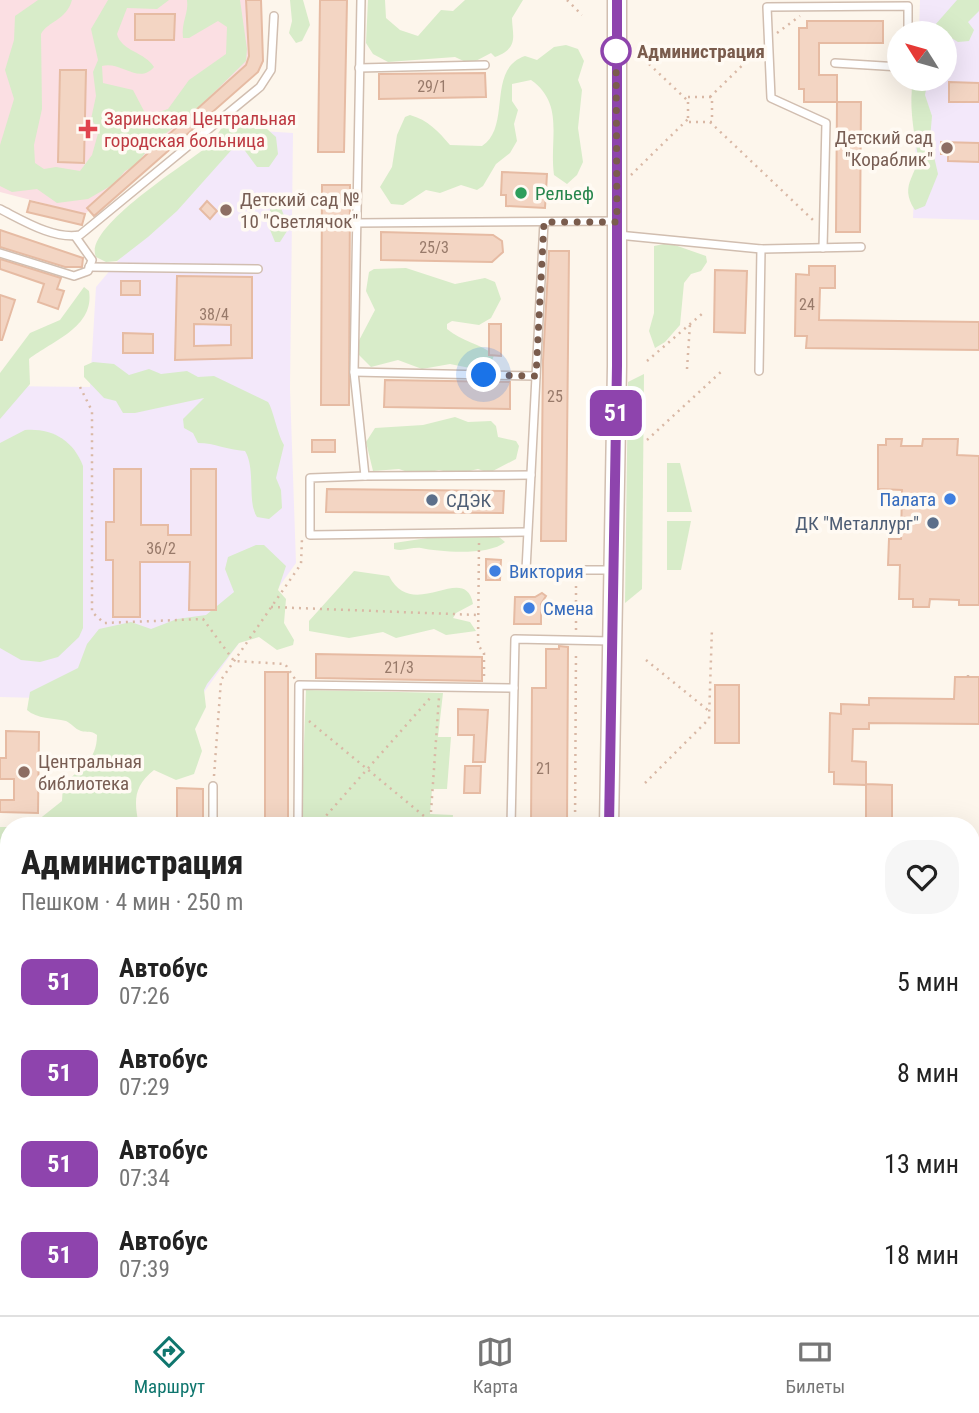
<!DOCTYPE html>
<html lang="ru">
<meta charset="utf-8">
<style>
body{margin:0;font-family:"Roboto Condensed",sans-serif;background:#f6f6f6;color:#222;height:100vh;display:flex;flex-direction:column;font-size:26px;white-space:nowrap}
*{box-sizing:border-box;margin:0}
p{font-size:23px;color:#767676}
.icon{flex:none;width:38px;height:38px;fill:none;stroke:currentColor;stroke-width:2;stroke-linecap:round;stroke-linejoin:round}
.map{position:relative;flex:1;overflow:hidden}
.sheet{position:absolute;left:0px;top:817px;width:980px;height:499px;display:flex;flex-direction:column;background:#fff;border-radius:28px 28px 0 0;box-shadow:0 7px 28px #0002}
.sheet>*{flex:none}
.badge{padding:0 14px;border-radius:10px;font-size:24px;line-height:46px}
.needle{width:46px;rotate:307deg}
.buttons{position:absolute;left:887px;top:21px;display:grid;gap:14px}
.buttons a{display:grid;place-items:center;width:70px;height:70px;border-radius:50%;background:#fff;box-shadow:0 7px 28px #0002;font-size:35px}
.you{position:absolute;width:35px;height:35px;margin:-18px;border:5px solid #fff;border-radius:50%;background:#1a73e8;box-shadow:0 0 0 10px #1a73e833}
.map>.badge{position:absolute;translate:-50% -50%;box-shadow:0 0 0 4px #fff}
.round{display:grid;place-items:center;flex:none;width:74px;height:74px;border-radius:28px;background:#f6f6f6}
.overview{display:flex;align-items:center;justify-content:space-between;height:119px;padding:0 21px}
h1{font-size:33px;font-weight:800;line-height:52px}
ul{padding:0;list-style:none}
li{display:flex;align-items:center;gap:21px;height:91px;padding:0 21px}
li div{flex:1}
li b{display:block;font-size:26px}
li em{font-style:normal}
li .badge{min-width:77px;font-weight:700;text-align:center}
.menu{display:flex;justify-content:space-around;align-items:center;height:98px;border-top:2px solid #e0e0e0;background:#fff;font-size:19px;color:#767676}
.menu a{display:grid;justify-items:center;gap:4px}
.menu .selected{color:#0f766e}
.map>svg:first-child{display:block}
</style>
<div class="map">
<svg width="979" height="1315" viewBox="0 0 979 1315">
<rect width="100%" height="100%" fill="#fdf6ec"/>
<g fill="#f3e8fa">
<path d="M920,0H979V220L913,218L918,79H945V33H919Z"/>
<path d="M229,129L293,133L290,389L296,563L197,702L0,697V386L90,387L96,287Z"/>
<path d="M10,1307H248L247,1315H9Z"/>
</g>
<path fill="#fbdfe3" d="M0,0H246L249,56L246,65L85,214L0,192Z"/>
<g fill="#d8ecc9">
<path d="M38,0H72C66,21 48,21 41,34L42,109L34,145L35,163L44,169L56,167L80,171L92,155L99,130L91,119L96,96L93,72L98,60L91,29L108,0H169L157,9L127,8L117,34C121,51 145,52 154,67C139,85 121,61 102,66L103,83L133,90L144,111L150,115L168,109L189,80L226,54L227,27L218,21L189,38H183C181,22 189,13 187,0H240L247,49L246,61L195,111L152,144L136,165L125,171L114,184L88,199L57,203L37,189L12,192L0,186V145L14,99L5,70L14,40L15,16Z"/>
<path d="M290,0H303L310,25L302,41L296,43L289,33L292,21Z"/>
<path d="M368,0H385L386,18L400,30L418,36L441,10L453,11L465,0H523L512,18C512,34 520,48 495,57L491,53L470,64L455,57L388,62L373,54L366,43Z"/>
<path d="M957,0H979V11L968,22L974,30L969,41L958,42L948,36L945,39V33H928Z"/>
<path d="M566,45L578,49L584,61L578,80L582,90L578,128L583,162L577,175L567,184L554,175C549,139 565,104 531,80L512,84V101L518,110L514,124L517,141L510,153L496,164L483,186L477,190L461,185L440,193L426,190L403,205L391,204L380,187L392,167L397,135L405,117L410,115C428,120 438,131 450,145L482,146C512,127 486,69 525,56L537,60L554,47Z"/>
<path d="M913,79H928L925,95L932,116L930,139L938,174L925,206L915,210C897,183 921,175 917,151C913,127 909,104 913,79Z"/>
<path d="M243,116L250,119L255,129H267L276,137L278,154L269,167H257L240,144L235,146L177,211L148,237L117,261L106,262L96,257C82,228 188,163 208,146C223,132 218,122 243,116Z"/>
<path d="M273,203H279L289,228L280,242H275L266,220Z"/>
<path d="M669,243L706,256L707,262L701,271L691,274L684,283L680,325L665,342L655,348L649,331L654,313V246Z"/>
<path d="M406,268L455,284L485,278L495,282L501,299L491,318L479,325L452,321L447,324V329C462,342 480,343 494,355L492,361L475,369L450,364L422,369L398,360L371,367L354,350L375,310L366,291L369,272L374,269Z"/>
<path d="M84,287L89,291C95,327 52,341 29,359L30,384L0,419V373L30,333L60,320Z"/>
<path d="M93,362L114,364L129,375L149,369L161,374L187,371L198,377L214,376L268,402C273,409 277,433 284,445L276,478L281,490L282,508L269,519L257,517C247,502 256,469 245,451C227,450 215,443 198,443L193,433L184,428L183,419L204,398L135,413H123L116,401L104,398L84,377V366Z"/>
<path d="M644,374L642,589L625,603L628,382Z"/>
<path d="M455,417L468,422L491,421L496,426L498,437L516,441L519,446L516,459L489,473L478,469L457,474L439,470L416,475L399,469L373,471L366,442L375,428L423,425Z"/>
<path d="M25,430C52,428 73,440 83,466V628L79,637L58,657L40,662L21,660L0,648V443Z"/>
<path d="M667,463H680L692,512H667Z"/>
<path d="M667,521H691L681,570H667Z"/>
<path d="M461,533L499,537L505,542C489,556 440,552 421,548C411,547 403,552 394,549V543Z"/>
<path d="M256,545H264L286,566L278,590L286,599L284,623L294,640L293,645L277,650L259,637L239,643L207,684L204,690L206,707L195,729L202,751L194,774L176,780L154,770C133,787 134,801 139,826H25L33,824L62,801L63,784C81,769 97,760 97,735C91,730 87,733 81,731C75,729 71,723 66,721C53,718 37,719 27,710L30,692L78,668L87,644L99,629L131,622L151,629L177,619L206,615L234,592L225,569L228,557Z"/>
<path d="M354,571L389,576C413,623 465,561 473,604L456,613L453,618L470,622L476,631L446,635L434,629L396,638L383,632L349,638L309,631V621Z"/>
<path d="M306,690L443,693L438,737H451L447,789H432L430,814L453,815L452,826H301Z"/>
<rect x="0" y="827" width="9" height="36"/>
</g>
<g fill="#f3d5c3" stroke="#e6bba3" stroke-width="2" fill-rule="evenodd">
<path d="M246,0H261L263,61L258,72L94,216L87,208L246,65L249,56Z"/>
<path d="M320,0H347L344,152H318Z"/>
<path d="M135,14H175L174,40H135Z"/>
<path d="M807,21H883V43H819V75H837V102H804V89H799V28H807Z"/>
<path d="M60,70H86L84,163L58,162Z"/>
<path d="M485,73L486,97L379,99V74Z"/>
<path d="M949,82L979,83V102H949Z"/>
<path d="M837,102H861L860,232H836Z"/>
<path d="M941,142L979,143V162L948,161V154H941Z"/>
<path d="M502,172L547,174L545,208L506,206V195H501Z"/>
<path d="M322,185H350L349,405H321Z"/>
<path d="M30,201L85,214L82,225L27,212Z"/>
<path d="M207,201L217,211L210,219L200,209Z"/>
<path d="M0,230L83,258L82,267H65L0,247Z"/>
<path d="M381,232L493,235L502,241L503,252L492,262L381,260Z"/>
<path d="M549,251H569L566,541H541L543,361Z"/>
<path d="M0,259L61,278L57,289L64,291L58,309L38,302L44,284L0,269Z"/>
<path d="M809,266H835V288H820L819,320L979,322V350L806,348L807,336H795L796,274L809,275Z"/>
<path d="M715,270L747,271L745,333L714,332Z"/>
<path d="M177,276L252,277V358L175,360ZM194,324L231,325V345L194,346Z"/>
<rect x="121" y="281" width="19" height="14"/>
<path d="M0,295L15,300L2,340H0Z"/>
<path d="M489,324H501V356L489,355Z"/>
<path d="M123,333L153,334V353H123Z"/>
<path d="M385,380L510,382V409L384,407Z"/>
<path d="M886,439H902L901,446H922L923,439H958L957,455L979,456V605H959V600L930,599L929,607H913V599H899L900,565H888L889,539H901L902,490L878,489V445H886Z"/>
<rect x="312" y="440" width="23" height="12"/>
<path d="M114,469H141V525H168V535H191V469H216V610H189L190,562H140V617H113V560H106V522H114Z"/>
<path d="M327,489L504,491L503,513L326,512Z"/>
<path d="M486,559L501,560L500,580H486Z"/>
<path d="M542,593L546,596L541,604V624H514L515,597H535Z"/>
<path d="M559,646L568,647L567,826H531L532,688H546V649H559Z"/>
<path d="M316,654L482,657V681L316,678Z"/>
<rect x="265" y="672" width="23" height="154"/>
<path d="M955,677H979V724L869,723V729H853L852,761L866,762V784L892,785V826H866V785L834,784V772H829L830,713L841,714V704L869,705V698L954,699Z"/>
<rect x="715" y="685" width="24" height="58"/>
<path d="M458,709L488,710L485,762H473L474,735H458Z"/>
<path d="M6,731L39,732L38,813L0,812V800H14V779H0V758H6Z"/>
<path d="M465,766H481L480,793H464Z"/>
<path d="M177,788L203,789V826H177Z"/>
</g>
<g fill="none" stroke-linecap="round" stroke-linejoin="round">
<defs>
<g id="service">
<path d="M361,0L354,372L365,476L310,478V535L527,532"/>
<path d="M835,63L900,67"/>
<path d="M359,68L485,65"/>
<path d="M0,209C22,220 54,240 80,235L260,87L271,70L274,16"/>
<path d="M544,222L526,570H611"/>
<path d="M356,223L617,221"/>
<path d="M618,235L761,249L861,247"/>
<path d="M823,248L826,123L771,98L767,7L908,6V33"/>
<path d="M0,253L74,276L88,271L92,260L75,236"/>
<path d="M89,267L258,269"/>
<path d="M759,371L761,249"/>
<path d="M354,372L536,376"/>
<path d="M365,476L531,475"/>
<path d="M213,826V786"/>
<path d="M298,826L299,685L514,688"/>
<path d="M511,826L515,639L611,641"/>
<path d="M0,1251L6,1252L9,1236"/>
<path d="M494,1307L504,1315"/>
</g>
<g id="minor">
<path d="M971,1057H979"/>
<path d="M0,1058H9"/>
</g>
<g id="tertiary">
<path d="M609,826L617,366V0"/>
<path d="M612,1315V1307"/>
</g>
</defs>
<use href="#service" stroke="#d1beb0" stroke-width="10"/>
<use href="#minor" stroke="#d1beb0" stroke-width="18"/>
<use href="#tertiary" stroke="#d1beb0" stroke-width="21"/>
<g stroke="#d9b8a5" stroke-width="2.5" stroke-dasharray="2 5" stroke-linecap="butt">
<path d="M567,0L582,15"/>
<path d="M777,33L800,16"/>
<path d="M649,64L687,100"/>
<rect x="688" y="97" width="24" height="25"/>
<path d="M710,97L759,49"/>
<path d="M710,122L814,221"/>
<path d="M631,175L688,119"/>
<path d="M647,361L703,313"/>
<path d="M687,369L690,324"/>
<path d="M80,387L92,411V612L104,623L203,619L234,661L285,664L295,679"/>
<path d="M647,440L723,370"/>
<path d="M479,543L478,645L484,653V677"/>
<path d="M271,607L478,615"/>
<path d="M576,630V577"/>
<path d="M646,660L709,711"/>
<path d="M968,677V670"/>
<path d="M309,721L430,821"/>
<path d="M214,776L221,680L301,564L302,538"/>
<path d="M645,783L709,719L712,628"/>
<path d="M317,826L431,697"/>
<path d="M430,826L439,697"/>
<path d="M575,826L576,651"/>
<path d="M971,1024H979"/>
<path d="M0,1027H9"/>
<path d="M971,1098H979"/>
<path d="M576,1307V1315"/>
<path d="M682,1315L688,1307"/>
</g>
<use href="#service" stroke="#fff" stroke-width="7"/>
<use href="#minor" stroke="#fff" stroke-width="14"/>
<use href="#tertiary" stroke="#fff" stroke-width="18"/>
</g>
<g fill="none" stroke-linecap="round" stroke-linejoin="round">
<defs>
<path id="line" d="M609,826L617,366V0"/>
</defs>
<use href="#line" stroke="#fff" stroke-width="16"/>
<use href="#line" stroke="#8e44ad" stroke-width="10"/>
<path stroke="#7a5c4d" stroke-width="7" stroke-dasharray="0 12.6" d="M484,375L536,376L544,222H617L616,51"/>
</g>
<circle fill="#fff" stroke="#8e44ad" stroke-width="3.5" cx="616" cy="51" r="14"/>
<path fill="#e0444e" stroke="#fffaf3" stroke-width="2.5" d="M84.5 118.5h7v7h7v7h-7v7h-7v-7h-7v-7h7z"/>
<g fill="#8d6e63" stroke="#fffaf3" stroke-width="2.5">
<circle cx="947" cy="148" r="7"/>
<circle cx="226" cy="210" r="7"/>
<circle cx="24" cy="772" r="7"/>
</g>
<circle fill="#2e9e5b" stroke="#fffaf3" stroke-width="2.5" cx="521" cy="193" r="7"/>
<g fill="#3f7fe0" stroke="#fffaf3" stroke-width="2.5">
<circle cx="950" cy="499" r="7"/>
<circle cx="495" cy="571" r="7"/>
<circle cx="529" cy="608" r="7"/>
</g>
<g fill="#5c6f8a" stroke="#fffaf3" stroke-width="2.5">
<circle cx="432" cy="500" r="7"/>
<circle cx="933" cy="523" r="7"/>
</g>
<g text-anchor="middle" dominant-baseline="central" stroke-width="7" stroke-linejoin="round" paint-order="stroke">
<g font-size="16" fill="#987a6a">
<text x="432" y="86">29/1</text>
<text x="434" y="247">25/3</text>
<text x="807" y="304">24</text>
<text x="214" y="314">38/4</text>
<text x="555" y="396">25</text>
<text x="161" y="548">36/2</text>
<text x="399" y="667">21/3</text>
<text x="544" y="768">21</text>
</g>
<g font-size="19" font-weight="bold" fill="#7a5c4d" stroke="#fffaf3" text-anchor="start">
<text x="637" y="51">Администрация</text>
</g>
<g font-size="19" fill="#be3a42" stroke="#fffaf3" text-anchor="start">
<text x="104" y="118">Заринская Центральная<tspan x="104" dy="22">городская больница</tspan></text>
</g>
<g font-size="19" fill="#785e54" stroke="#fffaf3" text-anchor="start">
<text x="933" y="137" text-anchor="end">Детский сад<tspan x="933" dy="22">"Кораблик"</tspan></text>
<text x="240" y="199">Детский сад №<tspan x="240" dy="22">10 "Светлячок"</tspan></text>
<text x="38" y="761">Центральная<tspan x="38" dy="22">библиотека</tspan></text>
</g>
<g font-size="19" fill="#27864d" stroke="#fffaf3" text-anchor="start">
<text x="535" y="193">Рельеф</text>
</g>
<g font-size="19" fill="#366cbe" stroke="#fffaf3" text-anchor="start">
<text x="936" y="499" text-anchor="end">Палата</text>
<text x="509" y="571">Виктория</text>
<text x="543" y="608">Смена</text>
</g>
<g font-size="19" fill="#4e5e75" stroke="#fffaf3" text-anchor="start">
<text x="446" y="500">СДЭК</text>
<text x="919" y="523" text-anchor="end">ДК "Металлург"</text>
</g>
</g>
</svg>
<div class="buttons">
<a><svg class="needle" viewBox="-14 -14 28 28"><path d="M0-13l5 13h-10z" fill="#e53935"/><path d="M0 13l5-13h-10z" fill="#767676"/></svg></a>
</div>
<div class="you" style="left:484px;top:375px"></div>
<b class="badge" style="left:616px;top:413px;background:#8e44ad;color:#fff">51</b>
<section class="sheet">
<div class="overview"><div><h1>Администрация</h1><p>Пешком · 4 мин · 250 m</p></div><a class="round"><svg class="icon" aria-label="heart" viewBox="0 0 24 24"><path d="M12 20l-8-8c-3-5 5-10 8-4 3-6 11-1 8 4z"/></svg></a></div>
<ul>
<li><span class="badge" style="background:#8e44ad;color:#fff">51</span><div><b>Автобус</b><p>07:26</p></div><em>5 мин</em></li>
<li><span class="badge" style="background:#8e44ad;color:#fff">51</span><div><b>Автобус</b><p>07:29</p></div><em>8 мин</em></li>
<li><span class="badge" style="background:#8e44ad;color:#fff">51</span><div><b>Автобус</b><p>07:34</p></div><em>13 мин</em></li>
<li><span class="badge" style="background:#8e44ad;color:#fff">51</span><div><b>Автобус</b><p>07:39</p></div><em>18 мин</em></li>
</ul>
</section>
</div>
<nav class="menu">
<a class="selected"><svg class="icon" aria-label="directions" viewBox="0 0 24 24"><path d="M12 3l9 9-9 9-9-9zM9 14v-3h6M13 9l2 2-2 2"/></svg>Маршрут</a>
<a><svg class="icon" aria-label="map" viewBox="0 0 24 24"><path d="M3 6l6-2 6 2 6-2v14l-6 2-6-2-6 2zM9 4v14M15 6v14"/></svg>Карта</a>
<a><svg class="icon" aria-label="tickets" viewBox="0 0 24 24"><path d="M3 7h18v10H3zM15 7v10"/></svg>Билеты</a>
</nav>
